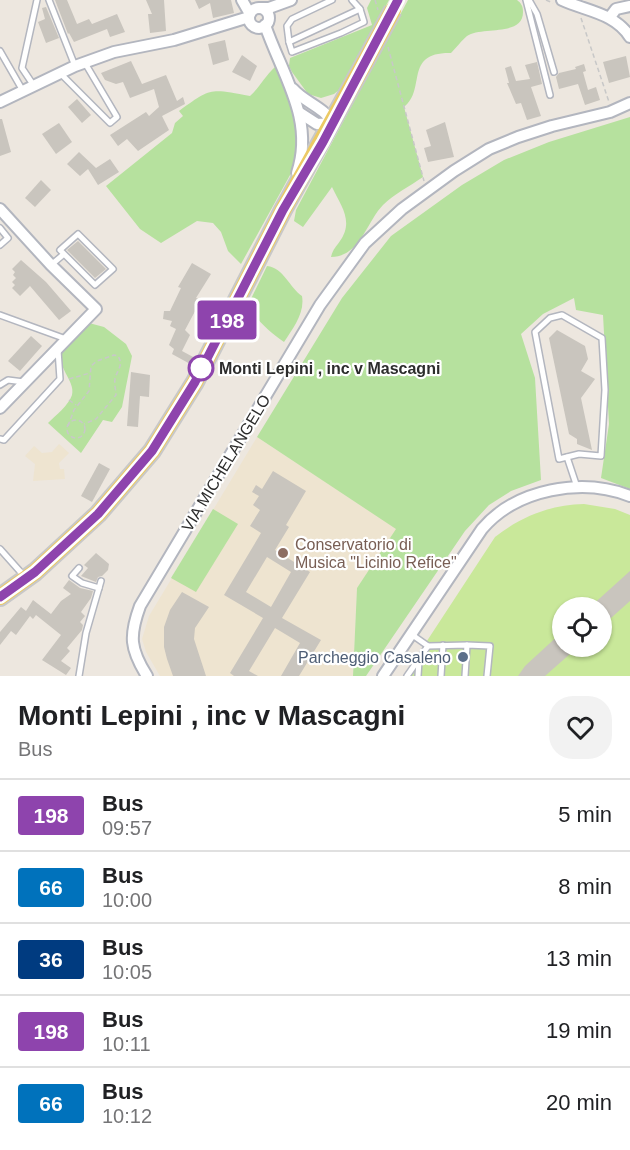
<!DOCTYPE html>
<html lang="it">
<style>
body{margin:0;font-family:Arial,sans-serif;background:#f2f2f2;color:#202124;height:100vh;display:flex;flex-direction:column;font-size:22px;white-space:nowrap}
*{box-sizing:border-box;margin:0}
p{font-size:20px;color:#757577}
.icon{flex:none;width:33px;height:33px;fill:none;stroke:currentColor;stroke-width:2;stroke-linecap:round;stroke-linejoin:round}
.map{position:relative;height:676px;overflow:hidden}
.side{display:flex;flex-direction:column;background:#fff;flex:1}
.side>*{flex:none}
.badge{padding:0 12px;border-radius:4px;font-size:21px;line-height:39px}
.tools{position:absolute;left:552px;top:597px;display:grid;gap:12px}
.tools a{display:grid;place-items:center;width:60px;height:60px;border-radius:50%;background:#fff;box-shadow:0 2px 4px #0004;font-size:30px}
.map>.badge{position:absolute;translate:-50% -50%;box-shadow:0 0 0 3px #fff}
.round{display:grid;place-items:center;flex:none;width:63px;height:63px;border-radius:24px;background:#f2f2f2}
.overview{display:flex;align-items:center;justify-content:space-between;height:102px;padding:0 18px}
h1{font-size:28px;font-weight:700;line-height:45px}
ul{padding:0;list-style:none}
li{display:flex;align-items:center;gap:18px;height:72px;padding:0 18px;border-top:2px solid #e0e0e0}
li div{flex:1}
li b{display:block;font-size:22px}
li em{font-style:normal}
li .badge{min-width:66px;font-weight:700;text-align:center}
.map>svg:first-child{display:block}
</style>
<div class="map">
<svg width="630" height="676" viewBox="0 0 630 676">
<rect width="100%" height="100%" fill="#ede7df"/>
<g fill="#eee4d0">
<path d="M257,437L397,529L357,588L353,676H160L146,652L142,639L149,616Z"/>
<path d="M59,444L69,453L59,463L60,469H64L65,479L33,481L35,464L25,456L34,446L42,453L52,452Z"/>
</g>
<g fill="#b6e19e">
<path d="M371,0H389L344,86L334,94L321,98L308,94L292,72L289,66L290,58L372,25L367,8Z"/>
<path d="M408,0H517C521,3 523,6 523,12C523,37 482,26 467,36C462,40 456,48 451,53C403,52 427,89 404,107L423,177C410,186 394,194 383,205C367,221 360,257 331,257C333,249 336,247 340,241C354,221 341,206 332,187L303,227L294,221L296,210Z"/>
<path d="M275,67L288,92L299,134L295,166L241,264L228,251L221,232L213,223L197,221L161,243L140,229L106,186L172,133L175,123L183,116L179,111C212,87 210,89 250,96C260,87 265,76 275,67Z"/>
<path d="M630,117V489L601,478L609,424L603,315L576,310L574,298L543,314L521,334L535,378L541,480L511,491L489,505L465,531L366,676H353L357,588L396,529L257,437L342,298L391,236L462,185L504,160L549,142Z"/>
<path d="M267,266C284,268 289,287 302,296C305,313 293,328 284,342C271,333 253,318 249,303Z"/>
<path d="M89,323L104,327L126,344L132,356L122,407L112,422L103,420L81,453L48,423C55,416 69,405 72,395C76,380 54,366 63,350C68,340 81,331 89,323Z"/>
<path d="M213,509L238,524L196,592L171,578Z"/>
</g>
<path fill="#c9e89a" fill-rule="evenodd" d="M584,504L615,509L630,515V676H404L495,537C522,516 550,505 584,504ZM562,608H602V646H562Z"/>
<g fill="#c9c5be" fill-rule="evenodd">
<path d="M55,0H67L77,24L89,19L92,24L117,14L125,32L110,37L107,29L74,42L69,33L68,34Z"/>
<path d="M146,0H164L166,31L150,33L148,14H152Z"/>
<path d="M195,0H231L234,13L213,18L210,3L199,9Z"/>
<path d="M46,7L59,38L46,43L38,22L45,19L42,8Z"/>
<path d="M225,40L229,60L213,65L208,44Z"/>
<path d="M242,55L257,66L250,81L232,72Z"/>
<path d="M626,56L630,77L609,83L603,62Z"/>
<path d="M131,61L142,84L166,75L177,101L183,97L185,104L162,116L169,130L138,151L127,139L118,146L110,135L146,112L149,116L159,107L154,89L130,98L123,82L116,84L105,80L101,73Z"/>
<path d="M537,62L542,84L531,87L541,116L527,120L521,103L516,104L507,83H509L505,68L511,66L516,81L530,79L525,65Z"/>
<path d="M584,64L586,71L583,72L588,90L596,87L600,100L585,105L578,84L559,89L556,77L559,73L576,69L575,67Z"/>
<path d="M77,99L91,115L82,123L68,107Z"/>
<path d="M0,119H2L11,152L0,156Z"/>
<path d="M445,122L454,157L428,162L424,148L431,146L426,130Z"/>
<path d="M59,123L72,142L56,154L42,134Z"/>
<path d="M79,152L96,168L110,159L119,172L98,185L88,169L80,176L67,164Z"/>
<path d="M41,180L51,190L35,207L25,198Z"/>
<path d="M78,241L106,269L95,278L67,250Z"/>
<path d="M21,260L46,282L71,311L59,320L30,286L20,296L12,288L15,285L12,282L16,278L13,275L15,272L12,269Z"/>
<path d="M192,263L211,274L196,298L201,300L185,330L190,335L182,351L195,358L192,365L172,354L174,349L169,345L176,329L170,326L172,321L163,319L164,311H170L181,288L178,287Z"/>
<path d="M557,330L585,346L588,359L581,371L595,379L581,398L592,450L577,444V439L569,434L549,338Z"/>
<path d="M31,336L42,346L20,371L8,361Z"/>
<path d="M131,372L150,375L149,397L140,396L138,427L127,426Z"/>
<path d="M99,463L110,469L92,502L81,496Z"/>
<path d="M273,471L306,491L286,525L289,527L275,550L310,572L282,618L321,640L299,676H281L300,643L275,628L249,671L258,676H234L230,673L263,618L224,595L261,533L250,526L260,510L253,505L259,496L252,492L256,485L262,489ZM267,557L291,572L271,607L246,592Z"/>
<path d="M96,553L109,564L108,570L102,576L98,577L96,582L81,576L88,568L84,565Z"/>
<path d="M630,571V601L602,626V608H589Z"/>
<path d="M69,580L80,588L93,591L91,598L81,612L85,616L80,622L83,625L82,630L67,648L70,651L61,661L71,668L66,675L42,660L61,635L36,615L33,619L30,616L16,635L11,631L0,645V632L21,607L26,611L33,600L51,614L61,601L71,594L63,588Z"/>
<path d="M182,592L209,607L195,628L194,639L206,676H173L167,659L164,647V627L170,610Z"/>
<path d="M562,632V646H579L545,676H518L525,666Z"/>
</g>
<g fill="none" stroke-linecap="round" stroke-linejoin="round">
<defs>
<g id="service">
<path d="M49,0L75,66"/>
<path d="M332,0L292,19L287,26L289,42L360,9L352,0"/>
<path d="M526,0L550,95"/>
<path d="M529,0L537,14L554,72"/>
<path d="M289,42L292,52L341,33L364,22L360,9"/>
<path d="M0,51L23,91"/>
<path d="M60,73L110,123L117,117L85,63"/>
<path d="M34,86L22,68L37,0"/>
<path d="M0,228L8,238L0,245"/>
<path d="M51,265L64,254L60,250L78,234L113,269L95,285L64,254"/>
<path d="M0,315L66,339"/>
<path d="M562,315L602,338L605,390L601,456L579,454L559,459L535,332L550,318Z"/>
<path d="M0,385L8,380L24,382"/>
<path d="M0,439L4,440L60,379L58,350"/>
<path d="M567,457L577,487"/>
<path d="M0,549L25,577"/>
<path d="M79,568L72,576L82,583L99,588"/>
<path d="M411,634L428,646L467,645L490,646L487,676"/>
<path d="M79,676L86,633L101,581"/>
<path d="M407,676L428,646"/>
<path d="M418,676L419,661"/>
<path d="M441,676L443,645"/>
<path d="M465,676L467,645"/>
</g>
<g id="minor">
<path d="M242,0L250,14"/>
<path d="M562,0C586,11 615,13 630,37"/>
<path d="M261,8H269L291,0"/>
<circle cx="259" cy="18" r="10"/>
<path d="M610,17L616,9L630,6"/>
<path d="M265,25C282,75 315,119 297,173"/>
<path d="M293,89C304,102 324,107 333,123L317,124L300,113"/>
<path d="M0,102L75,66L114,52L174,40L249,17"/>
<path d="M0,209L51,265L96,309L0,408"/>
<path d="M147,676C130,649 129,636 140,606L320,305L365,243L402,209L454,171L489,149L518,137L552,126L610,112L630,103"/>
<path d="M383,676L482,529C516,489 582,477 630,496"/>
</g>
<path id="primary" d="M0,597L35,572L98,514L152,451L195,382L283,210L365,62"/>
</defs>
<use href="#service" stroke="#b3b6bf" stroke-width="8"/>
<use href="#minor" stroke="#b3b6bf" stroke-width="14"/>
<use href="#primary" stroke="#c8c8c8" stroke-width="20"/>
<g stroke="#c8c8c8" stroke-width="1.5" stroke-dasharray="4.5 3" stroke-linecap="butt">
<path d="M375,0L378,10"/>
<path d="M546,0L553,3"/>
<path d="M581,18L609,102"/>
<path d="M388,47L424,181"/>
<path d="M69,379L90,373"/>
<path d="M69,400L76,405"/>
<circle cx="76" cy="429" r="9"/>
<path d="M68,426L74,410L89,391L91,366L97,361L114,355L118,356C124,365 117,370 115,379C114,384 116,390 116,395L96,419L84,424"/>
</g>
<use href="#service" stroke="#fff" stroke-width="5"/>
<use href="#minor" stroke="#fff" stroke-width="10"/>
<use href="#primary" stroke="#ecca65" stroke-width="16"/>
<defs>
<path id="primary-bridge" d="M365,62L393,10"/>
</defs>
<use href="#primary-bridge" stroke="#c8c8c8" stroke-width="20" stroke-linecap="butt"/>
<use href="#primary-bridge" stroke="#ecca65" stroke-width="16"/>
</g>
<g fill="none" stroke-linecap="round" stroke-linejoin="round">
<defs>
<path id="line" d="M0,597L35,572L98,514L152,451L195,382L283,210L323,142L398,0"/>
</defs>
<use href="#line" stroke="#fff" stroke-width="14"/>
<use href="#line" stroke="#8e44ad" stroke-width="9"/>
</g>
<circle fill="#fff" stroke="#8e44ad" stroke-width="3" cx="201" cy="368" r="12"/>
<circle fill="#8d6e63" stroke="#fff" stroke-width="2" cx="283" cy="553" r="6"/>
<circle fill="#5c6f8a" stroke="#fff" stroke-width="2" cx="463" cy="657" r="6"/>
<g text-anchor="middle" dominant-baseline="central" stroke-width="4.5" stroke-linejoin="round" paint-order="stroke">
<g font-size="16" font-weight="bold" fill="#2c2c2c" stroke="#fff" text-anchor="start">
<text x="219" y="368">Monti Lepini , inc v Mascagni</text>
</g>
<g font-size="16" fill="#2c2c2c" stroke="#fff">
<text transform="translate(226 463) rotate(-59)">VIA MICHELANGELO</text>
</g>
<g font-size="16" fill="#785e54" stroke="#fff" text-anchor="start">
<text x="295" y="544">Conservatorio di<tspan x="295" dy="18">Musica "Licinio Refice"</tspan></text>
</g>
<g font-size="16" fill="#4e5e75" stroke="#fff" text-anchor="end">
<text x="451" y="657">Parcheggio Casaleno</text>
</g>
</g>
</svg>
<div class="tools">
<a><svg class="icon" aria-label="locate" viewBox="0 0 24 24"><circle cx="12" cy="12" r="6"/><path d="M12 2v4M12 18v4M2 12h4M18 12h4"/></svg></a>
</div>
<b class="badge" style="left:227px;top:320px;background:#8e44ad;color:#fff">198</b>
</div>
<section class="side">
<div class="overview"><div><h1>Monti Lepini , inc v Mascagni</h1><p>Bus</p></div><a class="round"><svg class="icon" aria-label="heart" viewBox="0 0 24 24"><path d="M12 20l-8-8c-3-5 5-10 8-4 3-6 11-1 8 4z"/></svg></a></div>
<ul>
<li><span class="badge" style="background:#8e44ad;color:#fff">198</span><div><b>Bus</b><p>09:57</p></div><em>5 min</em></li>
<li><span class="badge" style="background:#0072bc;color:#fff">66</span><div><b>Bus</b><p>10:00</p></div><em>8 min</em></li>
<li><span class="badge" style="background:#003b80;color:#fff">36</span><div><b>Bus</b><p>10:05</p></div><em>13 min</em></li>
<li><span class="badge" style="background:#8e44ad;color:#fff">198</span><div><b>Bus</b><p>10:11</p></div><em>19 min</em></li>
<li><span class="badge" style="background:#0072bc;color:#fff">66</span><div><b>Bus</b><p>10:12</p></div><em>20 min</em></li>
</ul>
</section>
